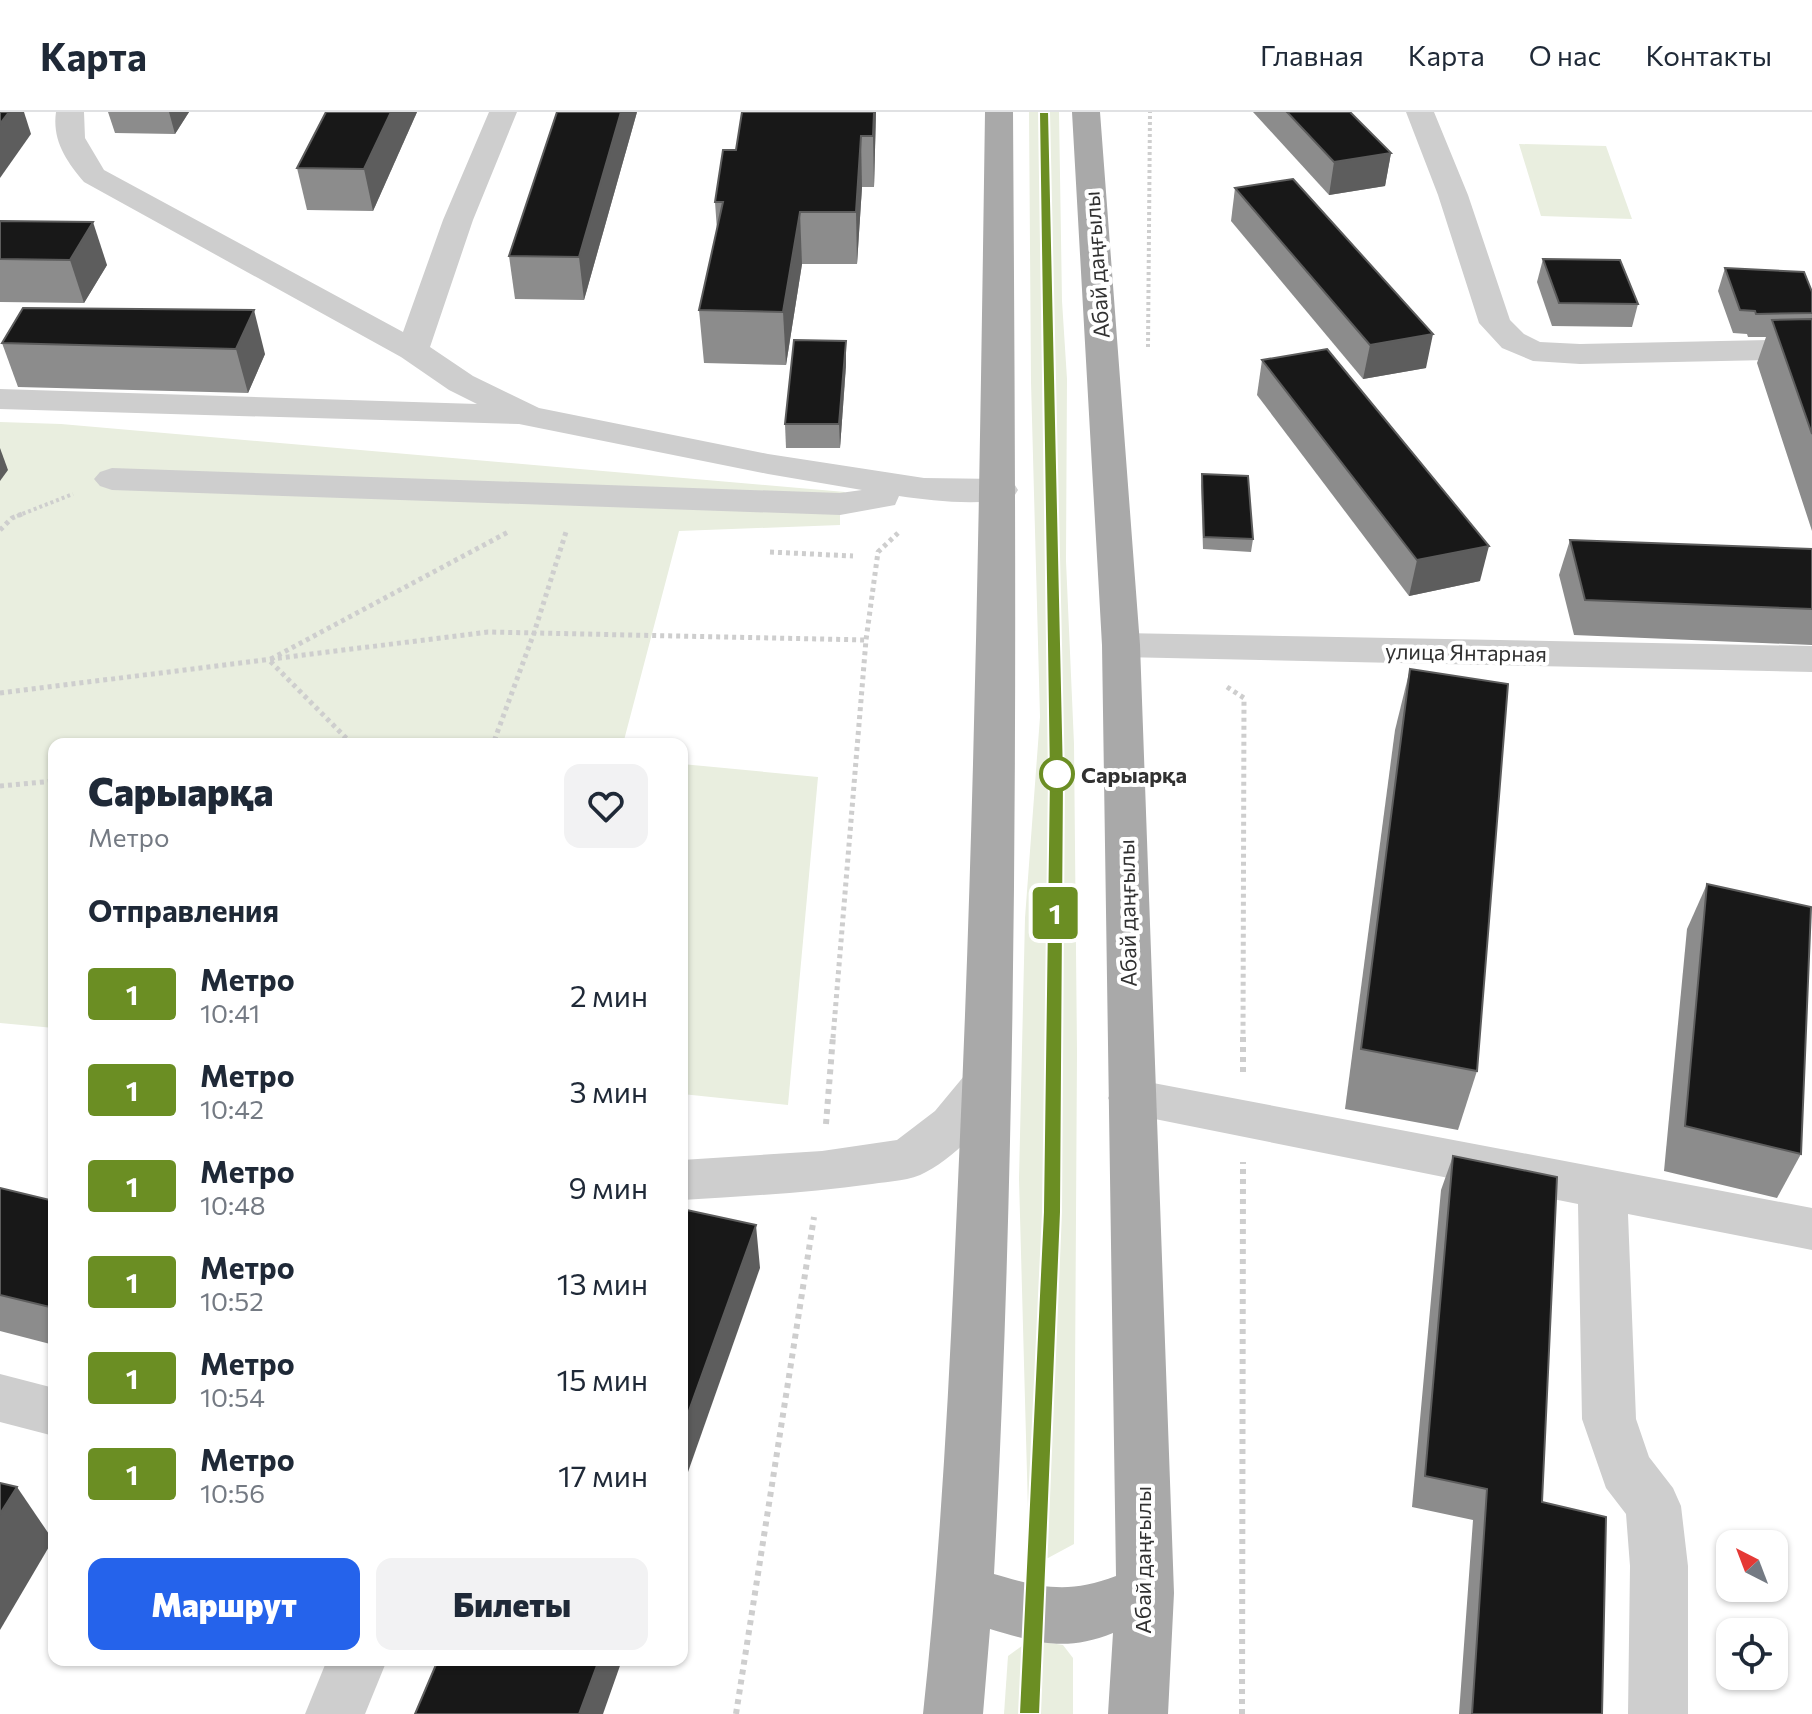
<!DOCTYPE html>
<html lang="ru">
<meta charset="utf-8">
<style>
body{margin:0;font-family:Commissioner,sans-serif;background:#f2f2f3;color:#1f2937;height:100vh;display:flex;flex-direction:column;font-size:30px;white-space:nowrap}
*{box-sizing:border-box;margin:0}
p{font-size:26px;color:#747a83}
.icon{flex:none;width:44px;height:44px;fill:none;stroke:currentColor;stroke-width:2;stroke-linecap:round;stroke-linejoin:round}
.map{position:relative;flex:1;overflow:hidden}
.sheet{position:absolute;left:48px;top:626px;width:640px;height:928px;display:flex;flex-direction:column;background:#fff;border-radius:16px;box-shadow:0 2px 6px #0004}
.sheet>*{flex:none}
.badge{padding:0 16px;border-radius:6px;font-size:28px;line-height:52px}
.needle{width:52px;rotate:318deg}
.buttons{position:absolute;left:1716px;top:1418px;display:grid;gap:16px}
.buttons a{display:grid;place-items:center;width:72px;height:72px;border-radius:16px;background:#fff;box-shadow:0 2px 6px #0004;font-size:40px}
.map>.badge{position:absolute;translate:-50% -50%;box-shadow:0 0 0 4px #fff}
h2{padding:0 40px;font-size:30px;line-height:72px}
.round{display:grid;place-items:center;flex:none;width:84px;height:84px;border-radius:16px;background:#f2f2f3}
.head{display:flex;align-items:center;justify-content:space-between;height:136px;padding:0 40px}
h1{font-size:38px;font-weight:800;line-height:60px}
.action{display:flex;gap:16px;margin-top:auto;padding:16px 40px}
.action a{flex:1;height:92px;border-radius:16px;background:#2563eb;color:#fff;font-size:32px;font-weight:800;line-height:92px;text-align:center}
.action a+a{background:#f2f2f3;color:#1f2937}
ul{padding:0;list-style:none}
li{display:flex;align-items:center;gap:24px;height:96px;padding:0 40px}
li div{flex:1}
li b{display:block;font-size:30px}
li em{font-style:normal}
li .badge{min-width:88px;font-weight:700;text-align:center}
header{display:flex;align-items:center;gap:48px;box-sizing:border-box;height:112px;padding:0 40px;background:#fff;border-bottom:2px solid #e0e1e3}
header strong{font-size:38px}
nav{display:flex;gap:44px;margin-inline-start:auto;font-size:28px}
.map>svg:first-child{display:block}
</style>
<header>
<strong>Карта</strong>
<nav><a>Главная</a><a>Карта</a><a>О нас</a><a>Контакты</a></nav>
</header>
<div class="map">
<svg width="1812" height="1602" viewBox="0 0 1812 1602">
<rect width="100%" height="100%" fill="#fff"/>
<g fill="#e9eedf">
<path d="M1029,0H1059L1062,189L1067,267L1066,449L1074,632L1077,940L1074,1432L1048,1446L1029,1436L1019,1067L1025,806L1040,605L1031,270Z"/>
<path d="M1519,32L1606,34L1632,107L1541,104Z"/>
<path d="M0,310L61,312L845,380L840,392V413L679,419L623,632H54V916L0,911Z"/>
<path d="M682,652L818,665L788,993L682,982Z"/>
<path d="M1030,1528L1063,1533L1073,1546V1602H1004L1008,1544Z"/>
</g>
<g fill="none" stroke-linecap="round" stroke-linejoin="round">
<g stroke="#cecece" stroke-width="4" stroke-dasharray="3 3" stroke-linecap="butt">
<path d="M1148,235L1150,0"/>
<path d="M17,404L73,382"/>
</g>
<g stroke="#cecece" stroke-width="5" stroke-dasharray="4 4" stroke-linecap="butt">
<path d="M0,418L12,406L22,402"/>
<path d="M770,440L853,444"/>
<path d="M1227,575L1244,586L1243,926"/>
<path d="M0,581L488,520L866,528"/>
<path d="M352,632L269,548L510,419"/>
<path d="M489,632H493L534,521L566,420"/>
<path d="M0,674L54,669"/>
<path d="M833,926L866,528L878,440L898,421"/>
</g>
<g stroke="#cecece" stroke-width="6" stroke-dasharray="5 5" stroke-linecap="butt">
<path d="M1243,960V924"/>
<path d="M826,1012L833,924"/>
<path d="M736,1602L814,1105"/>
<path d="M1242,1602L1243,1050"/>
</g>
<g fill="#cecece" fill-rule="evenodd">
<path d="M56,0H84L85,26L104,58L403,220L443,108L489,0H517L473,108L430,235L473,264L539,296L768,342L924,366L1000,367L1013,370L1018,378L1013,386C978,394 934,389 899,384L895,393L840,403L112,378L100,374L94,367L100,360L112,356L840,381L862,378L768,362L519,312L0,297V277L477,292L449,278L401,245L84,70C66,49 52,28 56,0Z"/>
<path d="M1406,0H1434L1468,83L1510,208L1524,222L1540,230L1580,232L1812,227V247L1580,252L1533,249L1502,236L1479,211L1438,83Z"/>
<path d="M1121,521L1812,534V560L1121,545L1107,542L1102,533L1107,524Z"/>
<path d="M986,952L1003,958L1010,971C992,1005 960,1042 926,1060C911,1069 890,1069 872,1072C809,1081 746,1084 682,1088V1048L822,1039L897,1028L935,999L969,958Z"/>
<path d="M1132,967L1812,1096V1138L1628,1102L1636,1307L1649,1345L1673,1376L1681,1394L1688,1454V1602H1628L1630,1454L1626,1402L1606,1376L1582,1307L1578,1092L1115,999L1108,986L1115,973Z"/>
<path d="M0,1262L54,1276V1324L0,1310Z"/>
<path d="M327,1548H387L365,1602H305Z"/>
</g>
<path fill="#a9a9a9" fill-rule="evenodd" d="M985,0H1013C1016,487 1020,976 994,1462C1041,1476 1069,1482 1116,1464L1102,533L1072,0H1100L1140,533L1174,1481L1168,1602H1108L1113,1521C1066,1540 1037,1531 990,1517L983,1602H923C943,1418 951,1232 959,1047C975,698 980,349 985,0Z"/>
</g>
<g fill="#8c8c8c">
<path d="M108,0H189L175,22L115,21Z"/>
<path d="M417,0L373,99L307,98L297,56Z"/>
<path d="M637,0L584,188L515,187L509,144Z"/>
<path d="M876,0L874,75H862L857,152H802L786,253L704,251L699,198L717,118L715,90L736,38Z"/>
<path d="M1253,0H1350L1391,41L1385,74L1329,83Z"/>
<path d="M1235,76L1426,256L1363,267L1231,109Z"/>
<path d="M0,109L107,153L84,191L0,190Z"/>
<path d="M1543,147L1638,192L1632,215L1552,214L1537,170Z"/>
<path d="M1725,156L1812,180V419L1757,251L1766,225H1748L1747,222L1733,221L1718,179Z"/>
<path d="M23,196L265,242L248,281L18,275L2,231Z"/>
<path d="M1262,248L1480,469L1409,484L1257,283Z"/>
<path d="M846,253L840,336H786L785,312Z"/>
<path d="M1202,362L1253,427L1251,440L1203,437L1201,374Z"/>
<path d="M1570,428L1812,437V533L1574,523L1559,463Z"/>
<path d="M1410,557L1477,959L1458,1018L1345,997L1395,618Z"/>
<path d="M1707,772L1801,1042L1777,1086L1664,1059L1687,817Z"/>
<path d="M1453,1044L1542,1390L1602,1602H1459L1473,1408L1412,1395L1441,1078Z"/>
<path d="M0,1076L54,1089V1233L0,1219Z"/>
</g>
<g fill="#5d5d5d">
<path d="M9,0H24L31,22L0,66V12Z"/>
<path d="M169,0H189L175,22Z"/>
<path d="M391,0H417L373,99L364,57Z"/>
<path d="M621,0H637L584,188L579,145Z"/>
<path d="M874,0H876L874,75L873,24Z"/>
<path d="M861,24L862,75L857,152L856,100Z"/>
<path d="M1391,41L1385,74L1329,83L1334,50Z"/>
<path d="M800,100L802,152L786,253L783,200Z"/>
<path d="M93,110L107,153L84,191L70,148Z"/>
<path d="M254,198L265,242L248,281L236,237Z"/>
<path d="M1433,222L1426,256L1363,267L1370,233Z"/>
<path d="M846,229V253L840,336L839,312Z"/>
<path d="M0,336L8,358L0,369Z"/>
<path d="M1489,434L1480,469L1409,484L1417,448Z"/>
<path d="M756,1113L760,1156L682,1377V1318Z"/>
<path d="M17,1375L53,1428L0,1518V1402Z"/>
<path d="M599,1548H622L603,1602H579Z"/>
</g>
<g fill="#181818" stroke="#5d5d5d" stroke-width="2">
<path d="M0,0H9L0,12Z"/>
<path d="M326,0H391L364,57L297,56Z"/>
<path d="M557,0H621L579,145L509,144Z"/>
<path d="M742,0H874L873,24H861L856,100H800L783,200L699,198L723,90H715L723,38H736Z"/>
<path d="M1287,0H1350L1391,41L1334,50Z"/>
<path d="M1293,67L1433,222L1370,233L1235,76Z"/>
<path d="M0,109L93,110L70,148L0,147Z"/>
<path d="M1543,147L1620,148L1638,192L1559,191Z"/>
<path d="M1725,156L1804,160L1812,180V201L1756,202L1755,199L1740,198Z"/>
<path d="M23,196L254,198L236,237L2,231Z"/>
<path d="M1812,207V322L1772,208Z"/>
<path d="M794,228L846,229L839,312H785Z"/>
<path d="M1327,237L1489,434L1417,448L1262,248Z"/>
<path d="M1202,362L1248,364L1253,427L1204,425Z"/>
<path d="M1570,428L1812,437V497L1585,488Z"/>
<path d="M1410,557L1508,572L1477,959L1361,937Z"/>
<path d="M1707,772L1811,795L1801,1042L1685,1014Z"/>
<path d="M1453,1044L1557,1065L1542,1390L1606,1405L1602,1602H1472L1487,1377L1425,1364Z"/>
<path d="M0,1076L54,1089V1196L0,1183Z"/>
<path d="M682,1097L756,1113L682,1318Z"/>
<path d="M0,1371L17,1375L0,1402Z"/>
<path d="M438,1548H599L579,1602H415Z"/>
</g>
<path fill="#6b8e23" stroke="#fff" stroke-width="2" d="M1039,0H1049L1064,665L1061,1100L1040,1602H1019L1043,1100L1049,665Z"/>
<circle fill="#fff" stroke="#6b8e23" stroke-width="4" cx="1057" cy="662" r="16"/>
<g text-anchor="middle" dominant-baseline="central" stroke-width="8" stroke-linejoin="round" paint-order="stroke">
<g font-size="22" fill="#313131" stroke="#fff">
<text transform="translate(1096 153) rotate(-94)">Абай даңғылы</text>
<text transform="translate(1466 540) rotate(1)">улица Янтарная</text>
<text transform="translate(1127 801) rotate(-91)">Абай даңғылы</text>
<text transform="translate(1142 1448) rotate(-90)">Абай даңғылы</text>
</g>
<g font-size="22" font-weight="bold" fill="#313131" stroke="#fff" text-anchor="start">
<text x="1081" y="662">Сарыарқа</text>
</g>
</g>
</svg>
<div class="buttons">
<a><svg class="needle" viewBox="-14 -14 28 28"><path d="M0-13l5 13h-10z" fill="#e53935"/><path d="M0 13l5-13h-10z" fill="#747a83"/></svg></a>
<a><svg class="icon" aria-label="locate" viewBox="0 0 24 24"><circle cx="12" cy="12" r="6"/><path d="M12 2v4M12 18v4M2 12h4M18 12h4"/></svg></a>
</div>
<b class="badge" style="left:1055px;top:801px;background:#6b8e23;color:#fff">1</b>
<section class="sheet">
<div class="head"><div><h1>Сарыарқа</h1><p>Метро</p></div><a class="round"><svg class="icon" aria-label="heart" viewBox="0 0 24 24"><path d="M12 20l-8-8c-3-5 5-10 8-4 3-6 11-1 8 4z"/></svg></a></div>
<h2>Отправления</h2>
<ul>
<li><span class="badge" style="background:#6b8e23;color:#fff">1</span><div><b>Метро</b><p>10:41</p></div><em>2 мин</em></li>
<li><span class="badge" style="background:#6b8e23;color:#fff">1</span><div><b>Метро</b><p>10:42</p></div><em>3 мин</em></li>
<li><span class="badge" style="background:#6b8e23;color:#fff">1</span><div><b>Метро</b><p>10:48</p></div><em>9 мин</em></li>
<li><span class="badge" style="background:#6b8e23;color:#fff">1</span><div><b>Метро</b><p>10:52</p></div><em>13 мин</em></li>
<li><span class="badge" style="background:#6b8e23;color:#fff">1</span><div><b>Метро</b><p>10:54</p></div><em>15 мин</em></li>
<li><span class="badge" style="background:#6b8e23;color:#fff">1</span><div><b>Метро</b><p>10:56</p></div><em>17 мин</em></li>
</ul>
<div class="action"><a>Маршрут</a><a>Билеты</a></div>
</section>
</div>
